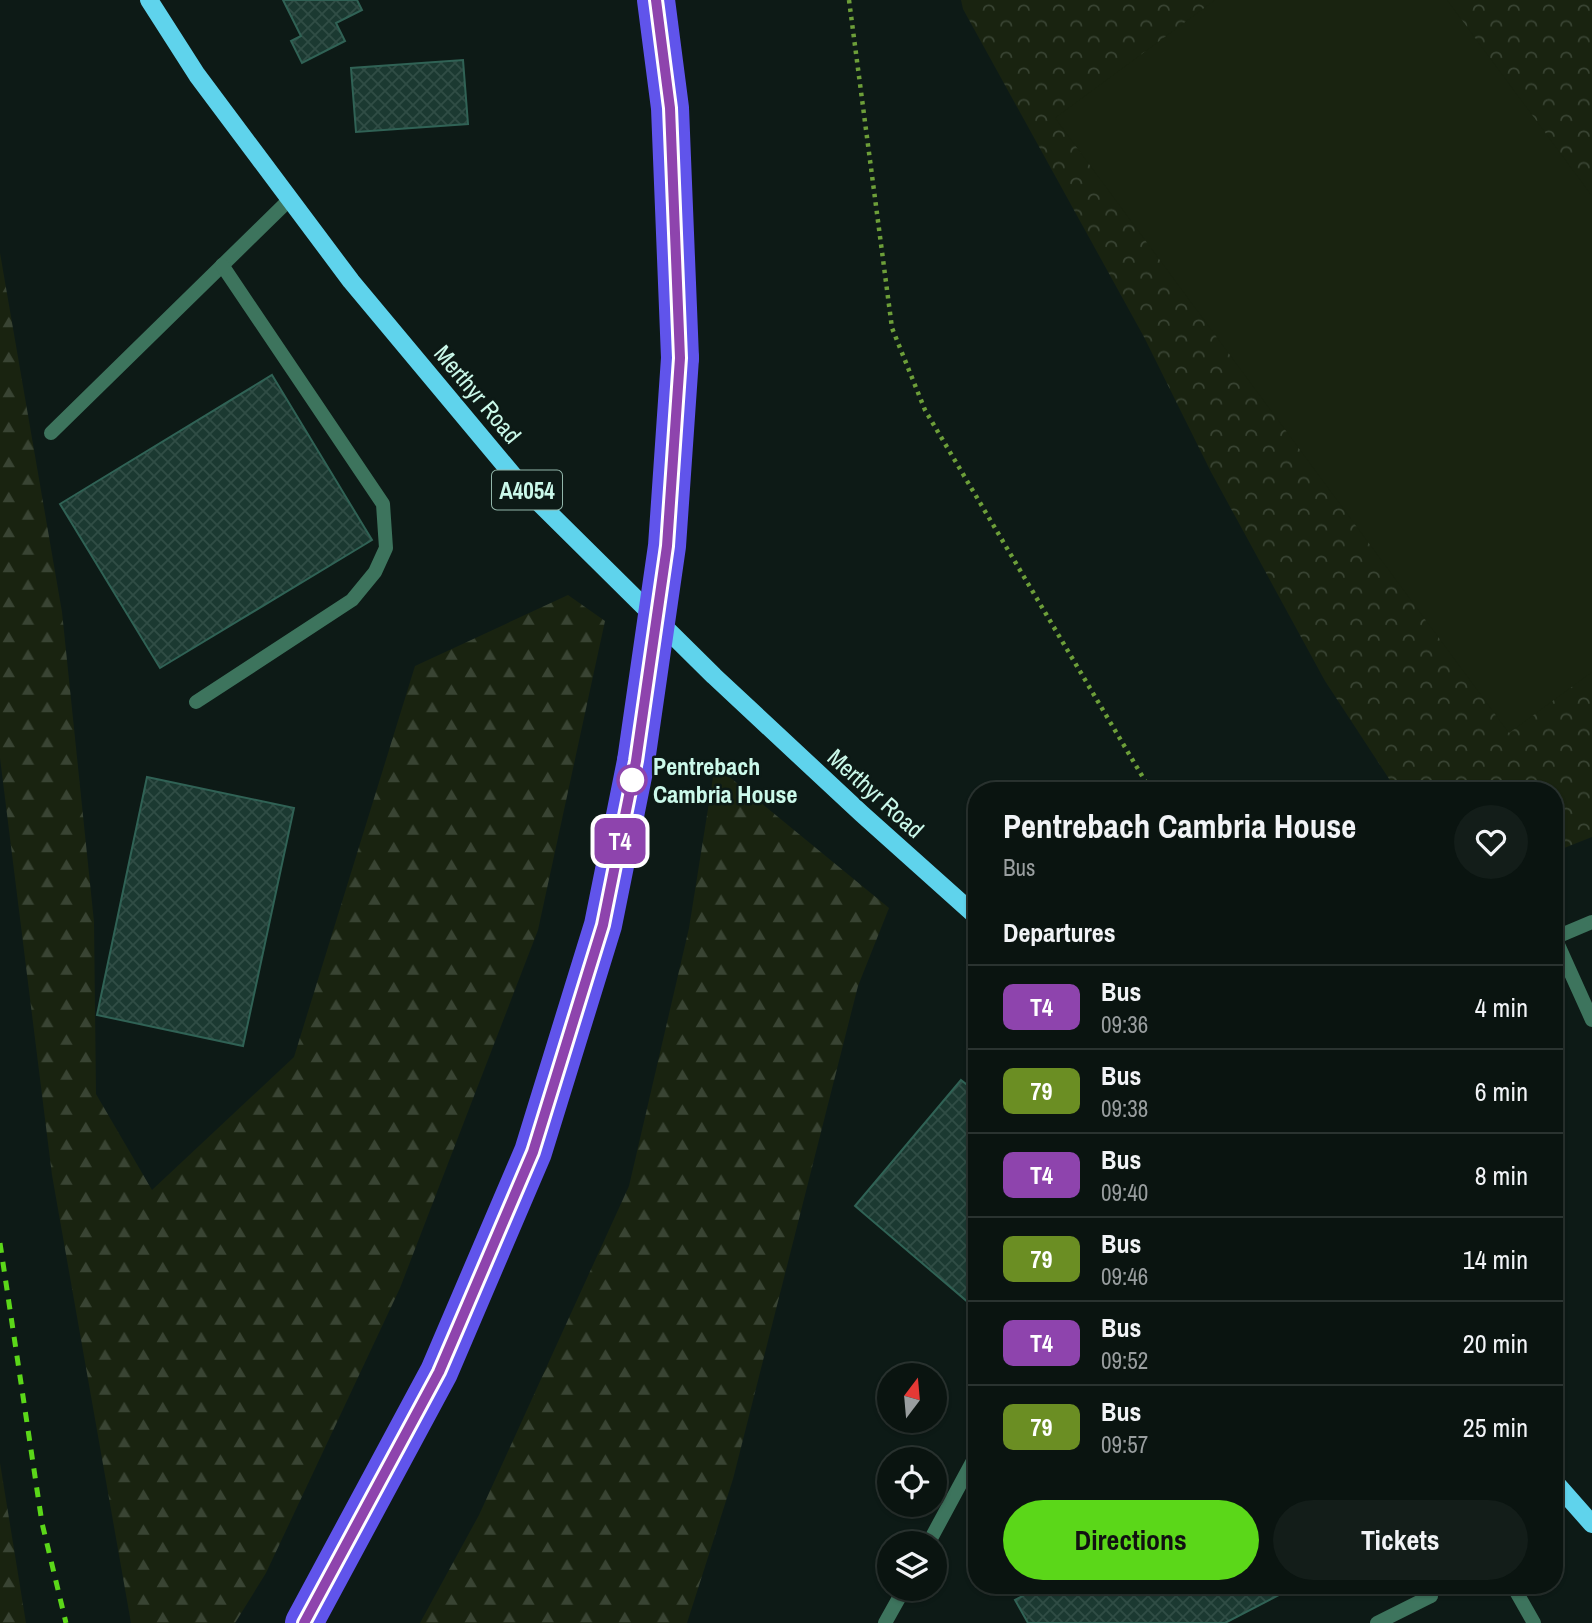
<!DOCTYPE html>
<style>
body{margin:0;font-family:"Archivo Narrow",sans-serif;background:#131d19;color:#f1f3f6;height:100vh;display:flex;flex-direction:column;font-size:26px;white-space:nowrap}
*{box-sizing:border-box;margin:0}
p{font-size:23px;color:#999e9f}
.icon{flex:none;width:38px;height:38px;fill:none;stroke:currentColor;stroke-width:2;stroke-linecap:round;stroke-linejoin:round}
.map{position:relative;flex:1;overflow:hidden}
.drawer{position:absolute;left:968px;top:782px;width:595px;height:812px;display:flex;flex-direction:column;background:#0a1410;border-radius:28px;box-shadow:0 2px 5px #0004,0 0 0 2px #2a3330}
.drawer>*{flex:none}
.badge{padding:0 14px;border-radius:10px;font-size:24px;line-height:46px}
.needle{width:46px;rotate:16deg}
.tools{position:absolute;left:877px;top:1363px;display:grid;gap:14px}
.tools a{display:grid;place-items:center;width:70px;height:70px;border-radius:50%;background:#0a1410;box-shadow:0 2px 5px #0004,0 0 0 2px #2a3330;font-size:35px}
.map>.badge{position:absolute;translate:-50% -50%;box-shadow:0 0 0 4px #fff}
h2{padding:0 35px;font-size:26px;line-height:63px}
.round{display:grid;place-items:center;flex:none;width:74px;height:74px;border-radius:37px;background:#131d19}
.head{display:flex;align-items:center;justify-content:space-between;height:119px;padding:0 35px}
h1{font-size:33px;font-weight:800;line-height:52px}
.button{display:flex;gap:14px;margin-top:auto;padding:14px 35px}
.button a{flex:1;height:80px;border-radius:42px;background:#5bd719;color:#111;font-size:28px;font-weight:800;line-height:80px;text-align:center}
.button a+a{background:#131d19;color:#f1f3f6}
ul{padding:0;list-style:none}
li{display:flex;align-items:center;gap:21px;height:84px;padding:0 35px;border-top:2px solid #2a3330}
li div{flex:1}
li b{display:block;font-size:26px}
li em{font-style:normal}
li .badge{min-width:77px;font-weight:700;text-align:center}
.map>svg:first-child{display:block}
</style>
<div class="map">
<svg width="1592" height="1623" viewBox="0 0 1592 1623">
<defs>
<pattern id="forest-firs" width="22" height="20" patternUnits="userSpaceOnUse" patternTransform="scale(1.75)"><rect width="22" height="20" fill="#192310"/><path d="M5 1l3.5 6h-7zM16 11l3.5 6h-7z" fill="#394433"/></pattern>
<pattern id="park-crowns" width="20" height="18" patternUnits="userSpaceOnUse" patternTransform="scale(1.75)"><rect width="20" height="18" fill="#192310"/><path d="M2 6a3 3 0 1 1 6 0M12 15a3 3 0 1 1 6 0" fill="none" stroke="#394433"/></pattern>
<pattern id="building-cross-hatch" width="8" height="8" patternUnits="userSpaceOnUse" patternTransform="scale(1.75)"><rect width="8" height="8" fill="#1b3931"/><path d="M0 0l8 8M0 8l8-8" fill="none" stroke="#304d45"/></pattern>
</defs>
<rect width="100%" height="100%" fill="#0d1a16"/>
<g fill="url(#forest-firs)">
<path d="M0,253L62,612L94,922L96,1094L152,1190L294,1057L415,666L568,595L605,621L538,930L400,1288L266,1573L235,1623H131L52,1175L0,758Z"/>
<path d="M715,765L889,908L858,986L733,1479L687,1623H420L479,1515L629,1186L689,928Z"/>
<path d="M0,1463L26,1623H0Z"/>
</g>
<path fill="url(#park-crowns)" d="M961,0H1592V837L1554,852V791H1397L1325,681L1211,472L1144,337L963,9Z"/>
<path fill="#192310" d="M1215,0H1447L1592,196V672L1509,733L1055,118Z"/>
<g fill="url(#building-cross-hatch)" stroke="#306255" stroke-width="2">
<path d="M283,0H357L362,10L336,23L345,41L302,63L291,41L301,36Z"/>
<path d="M463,60L468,124L356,132L351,68Z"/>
<path d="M272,375L372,540L160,668L60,504Z"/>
<path d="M147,777L294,808L243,1046L97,1015Z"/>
<path d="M961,1080L976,1092V1309L855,1206Z"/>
<path d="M1042,1586H1296L1225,1623H1028L1015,1600Z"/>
</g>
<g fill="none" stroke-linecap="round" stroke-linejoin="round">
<path stroke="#6d9f39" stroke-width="4.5" stroke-dasharray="3.5 5" stroke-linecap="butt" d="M849,0L892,328L925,410L1151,791"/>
<g stroke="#3d745d" stroke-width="14">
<path d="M51,433L290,199"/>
<path d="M196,702L352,600L375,572L386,548L383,504L222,265"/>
<path d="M1555,938L1592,1020"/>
<path d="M928,1544L976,1455"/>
<path d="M1513,1586L1534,1623"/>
<path d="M885,1623L904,1589"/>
<path d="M1377,1623L1431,1596"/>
</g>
<path stroke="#3d745d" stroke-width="14" d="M1554,938L1592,922"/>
<g stroke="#5fd3ec" stroke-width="18">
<path d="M149,0L197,75L351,281L523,487L714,676L862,814L976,916"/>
<path d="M1554,1481L1592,1524"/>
</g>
<g stroke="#6054eb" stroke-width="38">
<path d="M656,0L670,108L680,358"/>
<path d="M304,1623L439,1372L533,1152L603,925L636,761"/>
</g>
<path stroke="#5bd719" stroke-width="5" stroke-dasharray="10 9" stroke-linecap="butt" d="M0,1243L42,1523L66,1623"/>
<path stroke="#6054eb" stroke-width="38" d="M636,761L667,546L680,358"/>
</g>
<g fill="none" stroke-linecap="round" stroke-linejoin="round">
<defs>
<path id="line" d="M304,1623L439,1372L460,1323L533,1152L603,925L636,761L667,546L680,358L670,108L656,0"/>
</defs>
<use href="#line" stroke="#fff" stroke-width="16"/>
<use href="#line" stroke="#8e44ad" stroke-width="10"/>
</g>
<circle fill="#fff" stroke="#8e44ad" stroke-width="3.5" cx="632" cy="780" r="14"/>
<g text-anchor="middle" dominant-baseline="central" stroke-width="5" stroke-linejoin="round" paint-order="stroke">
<rect fill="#0d1a16" stroke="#92b6aa" stroke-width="2" x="492" y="470.5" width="70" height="39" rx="5"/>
<g font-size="23" font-weight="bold" fill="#cbf9ea">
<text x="527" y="490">A4054</text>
</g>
<g font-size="24" fill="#cbf9ea" stroke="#0d1a16">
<text transform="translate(478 394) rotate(50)">Merthyr Road</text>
<text transform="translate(876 793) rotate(42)">Merthyr Road</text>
</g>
<g font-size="24" font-weight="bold" fill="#cbf9ea" stroke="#0d1a16" text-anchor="start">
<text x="653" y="766">Pentrebach<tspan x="653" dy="28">Cambria House</tspan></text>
</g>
</g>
</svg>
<div class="tools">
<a><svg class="needle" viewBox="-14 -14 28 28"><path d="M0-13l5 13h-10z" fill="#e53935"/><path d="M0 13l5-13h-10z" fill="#999e9f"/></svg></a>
<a><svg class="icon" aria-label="locate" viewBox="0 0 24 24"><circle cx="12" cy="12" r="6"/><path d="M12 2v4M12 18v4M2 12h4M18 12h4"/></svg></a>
<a><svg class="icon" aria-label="layers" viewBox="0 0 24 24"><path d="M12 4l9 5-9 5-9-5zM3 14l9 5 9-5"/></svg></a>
</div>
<b class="badge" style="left:620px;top:841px;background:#8e44ad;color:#fff">T4</b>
<section class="drawer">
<div class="head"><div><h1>Pentrebach Cambria House</h1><p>Bus</p></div><a class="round"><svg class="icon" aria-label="heart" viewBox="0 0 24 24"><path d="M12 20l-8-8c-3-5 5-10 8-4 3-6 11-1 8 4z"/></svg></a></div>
<h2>Departures</h2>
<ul>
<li><span class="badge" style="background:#8e44ad;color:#fff">T4</span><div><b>Bus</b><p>09:36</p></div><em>4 min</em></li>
<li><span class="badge" style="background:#6b8e23;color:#fff">79</span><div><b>Bus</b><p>09:38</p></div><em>6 min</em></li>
<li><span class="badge" style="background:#8e44ad;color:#fff">T4</span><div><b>Bus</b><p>09:40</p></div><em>8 min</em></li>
<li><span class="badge" style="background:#6b8e23;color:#fff">79</span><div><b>Bus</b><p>09:46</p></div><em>14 min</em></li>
<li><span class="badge" style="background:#8e44ad;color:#fff">T4</span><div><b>Bus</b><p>09:52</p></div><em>20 min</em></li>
<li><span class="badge" style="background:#6b8e23;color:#fff">79</span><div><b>Bus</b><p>09:57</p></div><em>25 min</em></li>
</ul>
<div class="button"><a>Directions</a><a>Tickets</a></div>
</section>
</div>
